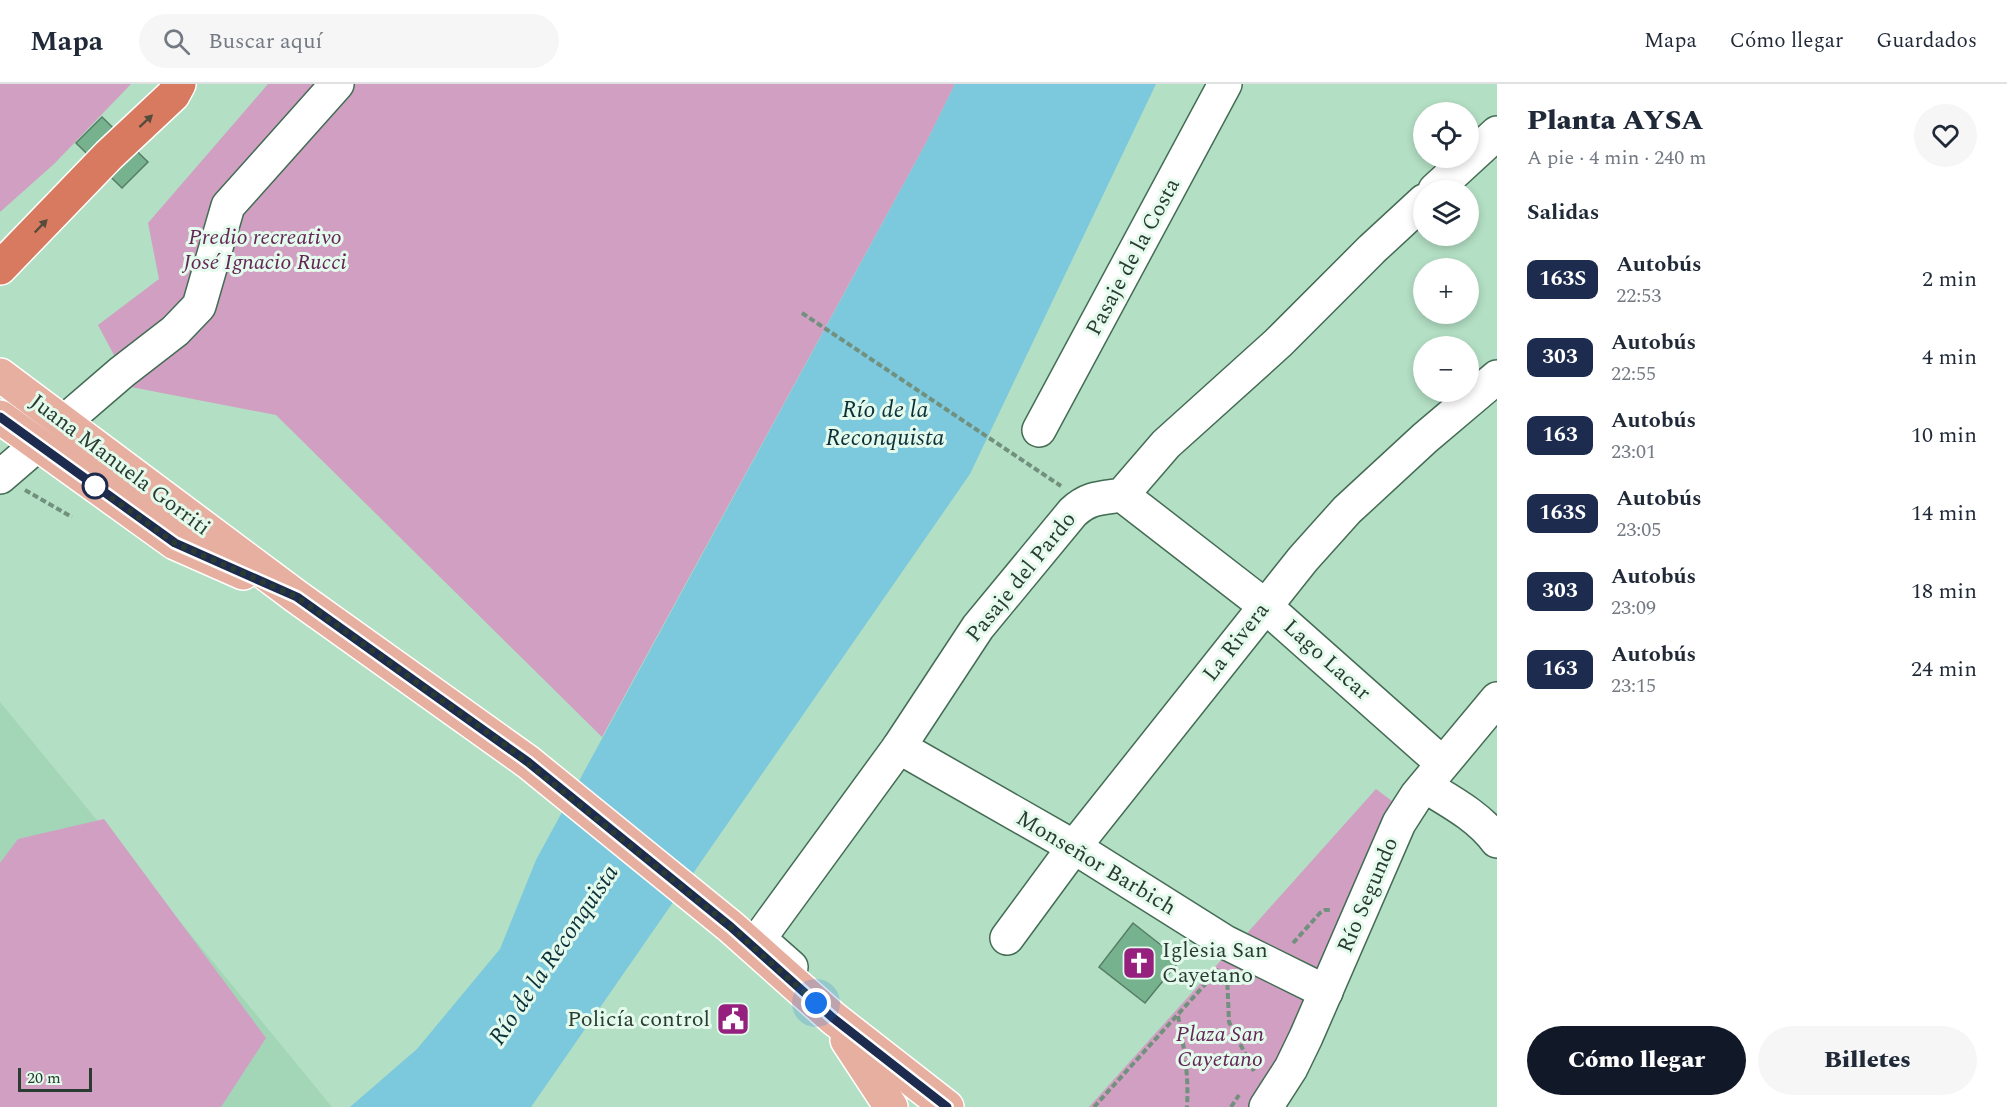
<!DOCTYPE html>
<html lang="es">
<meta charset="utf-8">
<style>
body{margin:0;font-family:Spectral,serif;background:#f6f6f7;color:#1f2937;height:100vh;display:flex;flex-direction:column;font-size:22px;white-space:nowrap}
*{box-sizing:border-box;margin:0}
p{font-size:20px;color:#747a83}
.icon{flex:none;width:33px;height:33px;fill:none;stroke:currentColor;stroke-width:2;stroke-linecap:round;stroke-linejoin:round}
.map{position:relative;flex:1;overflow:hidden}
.sheet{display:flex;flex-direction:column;background:#fff;width:510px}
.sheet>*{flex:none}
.badge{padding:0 12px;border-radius:9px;font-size:21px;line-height:39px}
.controls{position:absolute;left:1413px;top:18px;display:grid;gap:12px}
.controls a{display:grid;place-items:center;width:66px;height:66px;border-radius:50%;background:#fff;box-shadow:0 3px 9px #0003;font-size:30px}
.scale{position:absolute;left:18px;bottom:15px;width:74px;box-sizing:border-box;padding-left:6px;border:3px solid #2a3c31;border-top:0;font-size:16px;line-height:21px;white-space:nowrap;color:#2a3c31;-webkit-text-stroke:4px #e4faec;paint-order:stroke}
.you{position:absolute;width:30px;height:30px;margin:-15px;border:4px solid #fff;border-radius:50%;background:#1a73e8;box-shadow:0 0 0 9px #1a73e833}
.map>.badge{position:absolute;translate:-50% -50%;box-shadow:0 0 0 3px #fff}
h2{padding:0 30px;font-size:22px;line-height:54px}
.round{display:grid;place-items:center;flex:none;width:63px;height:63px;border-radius:32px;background:#f6f6f7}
.headline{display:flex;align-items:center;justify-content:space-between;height:102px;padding:0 30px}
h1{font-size:28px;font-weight:800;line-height:45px}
.primary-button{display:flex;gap:12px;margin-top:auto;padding:12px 30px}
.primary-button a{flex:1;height:69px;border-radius:36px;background:#111827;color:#fff;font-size:24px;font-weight:800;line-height:69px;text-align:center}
.primary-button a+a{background:#f6f6f7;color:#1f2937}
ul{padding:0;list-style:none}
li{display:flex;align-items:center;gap:18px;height:78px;padding:0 30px}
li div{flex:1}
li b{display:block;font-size:22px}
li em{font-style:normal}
li .badge{min-width:66px;font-weight:700;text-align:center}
header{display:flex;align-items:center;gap:36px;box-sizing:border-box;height:84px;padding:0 30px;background:#fff;border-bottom:2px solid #e0e1e3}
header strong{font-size:28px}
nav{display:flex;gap:33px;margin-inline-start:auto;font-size:21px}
.search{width:420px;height:54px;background:#f6f6f7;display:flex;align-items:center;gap:15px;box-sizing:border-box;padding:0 21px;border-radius:33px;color:#747a83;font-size:22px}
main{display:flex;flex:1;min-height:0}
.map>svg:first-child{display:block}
</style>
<header>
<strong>Mapa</strong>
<div class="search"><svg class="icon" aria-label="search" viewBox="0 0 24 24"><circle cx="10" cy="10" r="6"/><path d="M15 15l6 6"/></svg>Buscar aquí</div>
<nav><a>Mapa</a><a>Cómo llegar</a><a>Guardados</a></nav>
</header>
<main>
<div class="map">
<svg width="1497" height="1023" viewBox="0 0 1497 1023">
<rect width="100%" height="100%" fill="#b3dfc4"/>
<path fill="#a3d6b7" d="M0,618L332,1023H0Z"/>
<g fill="#d19fc2">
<path d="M0,0H131L54,80L0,128Z"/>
<path d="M268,0H955L926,59L602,653L276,331L131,303L98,241L159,195L148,139Z"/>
<path d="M1376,705L1396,720L1318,889L1241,856Z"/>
<path d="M104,735L266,954L221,1023H0V779L18,755Z"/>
<path d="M1224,873L1304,906L1311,921L1250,1023H1089Z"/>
</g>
<path fill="#7cc8dd" d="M955,0H1156L970,390L531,1023H350L417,965L500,865L536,776L926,59Z"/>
<g fill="#77b28e" stroke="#557e65" stroke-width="1.5">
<path d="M102,33L148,78L122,104L76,59Z"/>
<path d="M1133,839L1180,876L1145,919L1099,883Z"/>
</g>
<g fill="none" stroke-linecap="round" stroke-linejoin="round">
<defs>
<g id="minor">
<path d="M1435,106L1497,49"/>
<path d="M1039,346L1225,0"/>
<path d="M0,393L122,288L175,247L199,222L228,122L337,0"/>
<path d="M1122,411L1264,521L1442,679"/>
<path d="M899,663L1074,763L1225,858L1326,908"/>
<path d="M1425,702C1451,718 1478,732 1497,757"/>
<path d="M1007,854L1074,763L1303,475L1347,426L1425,354L1497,293"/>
<path d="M791,883L765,860L764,848L899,663L978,543L1073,428C1089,413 1102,414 1122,411L1166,360L1278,259L1372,165L1424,117"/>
<path d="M1266,1023L1291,984L1306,953L1399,739L1417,711L1497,615"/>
</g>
<g id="major">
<path d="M0,291L297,513L528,678L731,843L833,934L947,1023"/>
<path d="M0,333L175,459L243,489"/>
<path d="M847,956L891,1023"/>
</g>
<path id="highway" d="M0,184L109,71L173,11L179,0"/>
</defs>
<use href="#minor" stroke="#446c54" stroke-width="36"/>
<use href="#major" stroke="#fff" stroke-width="36"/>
<use href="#highway" stroke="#fff" stroke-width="36"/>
<g stroke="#71907d" stroke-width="4" stroke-dasharray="6 3" stroke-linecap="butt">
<path d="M802,229L1061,402"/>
<path d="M25,406L72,433"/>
<path d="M1293,859L1320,829L1325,826H1331"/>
<path d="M1227,891L1229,938L1254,987"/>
<path d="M1178,932C1184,963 1189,991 1187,1023"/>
<path d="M1094,1023L1219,885"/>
<path d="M1231,1023L1239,1011"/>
</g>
<use href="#minor" stroke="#fff" stroke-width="33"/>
<use href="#major" stroke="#e7af9f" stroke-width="33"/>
<use href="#highway" stroke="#d77a5f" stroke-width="33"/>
</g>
<defs><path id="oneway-solid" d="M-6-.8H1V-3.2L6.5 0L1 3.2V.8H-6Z" transform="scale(1.5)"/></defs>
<g fill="#554c3c">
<use href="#oneway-solid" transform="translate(146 37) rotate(-43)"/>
<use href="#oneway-solid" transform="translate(41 142) rotate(-46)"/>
</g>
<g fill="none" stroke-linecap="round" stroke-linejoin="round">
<defs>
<path id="line" d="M0,333L175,459L297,513L528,678L731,843L833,934L947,1023"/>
</defs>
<use href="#line" stroke="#fff" stroke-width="14"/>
<use href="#line" stroke="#1d2b4f" stroke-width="9"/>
<path stroke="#2a3c31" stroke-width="6" stroke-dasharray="0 10.8" d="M95,402L175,459L297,513L509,664L731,843L816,919"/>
</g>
<defs>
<symbol id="church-square" viewBox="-11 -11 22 22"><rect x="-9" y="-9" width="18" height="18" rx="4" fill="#95207e" stroke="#e4faec"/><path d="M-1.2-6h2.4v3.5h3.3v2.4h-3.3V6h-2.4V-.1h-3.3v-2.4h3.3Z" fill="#fff"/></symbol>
<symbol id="civic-square" viewBox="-11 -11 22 22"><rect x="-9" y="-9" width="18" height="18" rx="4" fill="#95207e" stroke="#e4faec"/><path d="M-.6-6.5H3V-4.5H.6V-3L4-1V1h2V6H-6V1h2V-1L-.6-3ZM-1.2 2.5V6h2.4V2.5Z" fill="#fff"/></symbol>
</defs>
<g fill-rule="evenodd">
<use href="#church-square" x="1120" y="860" width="38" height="38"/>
<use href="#civic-square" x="714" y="916" width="38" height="38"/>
</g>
<circle fill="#fff" stroke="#1d2b4f" stroke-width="3" cx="95" cy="402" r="12"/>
<g text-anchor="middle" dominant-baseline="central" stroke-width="6" stroke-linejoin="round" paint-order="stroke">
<g font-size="22" font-style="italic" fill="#642556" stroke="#e4faec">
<text x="265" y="153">Predio recreativo<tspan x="265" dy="25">José Ignacio Rucci</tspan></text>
<text x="1220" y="950">Plaza San<tspan x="1220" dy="25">Cayetano</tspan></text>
</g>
<g font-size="22" fill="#2a3c31" stroke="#e4faec">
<text transform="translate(1133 173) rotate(-62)">Pasaje de la Costa</text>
<text transform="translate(120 381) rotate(37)">Juana Manuela Gorriti</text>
<text transform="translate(1021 493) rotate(-51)">Pasaje del Pardo</text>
<text transform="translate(1236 558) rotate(-52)">La Rivera</text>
<text transform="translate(1327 576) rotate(42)">Lago Lacar</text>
<text transform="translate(1096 779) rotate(31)">Monseñor Barbich</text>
<text transform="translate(1368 811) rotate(-67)">Río Segundo</text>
</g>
<g font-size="22" fill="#2a3c31" stroke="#e4faec" text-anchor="start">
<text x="1162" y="866">Iglesia San<tspan x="1162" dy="25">Cayetano</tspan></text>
<text x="710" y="935" text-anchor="end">Policía control</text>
</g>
<g font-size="24" font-style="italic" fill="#0b3039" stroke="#e4faec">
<text x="885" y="326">Río de la<tspan x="885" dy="28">Reconquista</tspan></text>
<text transform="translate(554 871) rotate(-56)">Río de la Reconquista</text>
</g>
</g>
</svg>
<div class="controls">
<a><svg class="icon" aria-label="locate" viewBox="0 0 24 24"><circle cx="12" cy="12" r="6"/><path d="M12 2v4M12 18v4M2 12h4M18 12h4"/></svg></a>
<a><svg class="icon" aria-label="layers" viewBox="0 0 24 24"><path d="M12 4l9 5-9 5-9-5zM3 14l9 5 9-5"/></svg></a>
<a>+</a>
<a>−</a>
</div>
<div class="scale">20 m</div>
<div class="you" style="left:816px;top:919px"></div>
</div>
<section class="sheet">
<div class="headline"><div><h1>Planta AYSA</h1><p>A pie · 4 min · 240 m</p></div><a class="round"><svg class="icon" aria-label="heart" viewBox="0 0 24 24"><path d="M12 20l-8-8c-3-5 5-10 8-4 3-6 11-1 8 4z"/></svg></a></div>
<h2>Salidas</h2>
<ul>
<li><span class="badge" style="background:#1d2b4f;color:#fff">163S</span><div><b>Autobús</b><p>22:53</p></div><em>2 min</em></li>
<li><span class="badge" style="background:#1d2b4f;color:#fff">303</span><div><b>Autobús</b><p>22:55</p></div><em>4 min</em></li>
<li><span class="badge" style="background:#1d2b4f;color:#fff">163</span><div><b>Autobús</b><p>23:01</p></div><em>10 min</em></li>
<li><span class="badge" style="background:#1d2b4f;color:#fff">163S</span><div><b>Autobús</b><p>23:05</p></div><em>14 min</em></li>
<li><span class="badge" style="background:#1d2b4f;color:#fff">303</span><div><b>Autobús</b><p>23:09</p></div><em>18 min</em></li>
<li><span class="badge" style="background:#1d2b4f;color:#fff">163</span><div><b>Autobús</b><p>23:15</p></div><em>24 min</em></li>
</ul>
<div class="primary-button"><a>Cómo llegar</a><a>Billetes</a></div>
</section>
</main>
